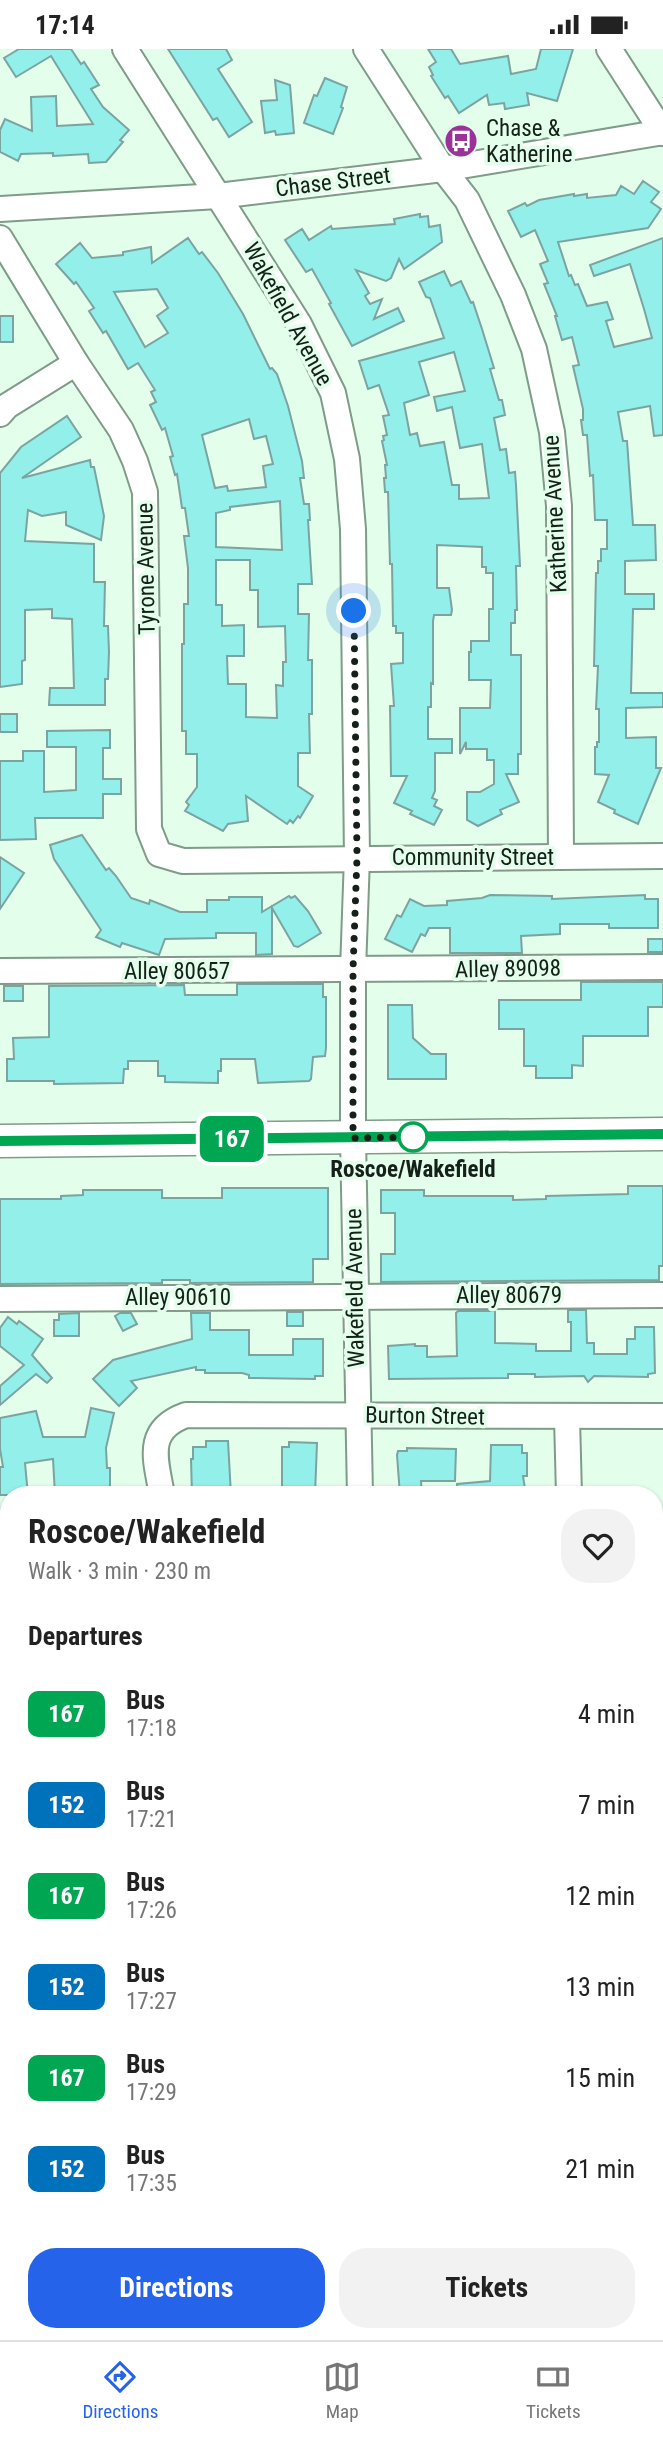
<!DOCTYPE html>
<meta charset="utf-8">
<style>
body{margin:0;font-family:"Roboto Condensed",sans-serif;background:#f2f2f2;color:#222;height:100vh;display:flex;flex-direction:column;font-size:26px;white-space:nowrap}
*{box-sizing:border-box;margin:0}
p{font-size:23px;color:#767676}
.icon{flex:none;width:38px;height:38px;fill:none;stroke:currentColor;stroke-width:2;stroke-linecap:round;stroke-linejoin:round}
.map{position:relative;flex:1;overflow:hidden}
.side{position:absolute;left:0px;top:1437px;width:663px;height:856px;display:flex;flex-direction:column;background:#fff;border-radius:28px 28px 0 0;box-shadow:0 2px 5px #0004}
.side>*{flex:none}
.badge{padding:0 14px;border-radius:10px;font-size:24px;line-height:46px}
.you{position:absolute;width:35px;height:35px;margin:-18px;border:5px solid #fff;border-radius:50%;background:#1a73e8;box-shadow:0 0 0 10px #1a73e833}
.map>.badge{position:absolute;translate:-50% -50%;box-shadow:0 0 0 4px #fff}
h2{padding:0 28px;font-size:26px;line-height:63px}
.round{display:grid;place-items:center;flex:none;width:74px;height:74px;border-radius:28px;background:#f2f2f2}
.summary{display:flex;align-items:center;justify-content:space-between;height:119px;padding:0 28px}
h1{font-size:33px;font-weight:700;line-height:52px}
.button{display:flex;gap:14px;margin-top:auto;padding:14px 28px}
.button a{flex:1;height:80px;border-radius:28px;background:#2563eb;color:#fff;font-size:28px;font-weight:700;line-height:80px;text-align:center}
.button a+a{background:#f2f2f2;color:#222}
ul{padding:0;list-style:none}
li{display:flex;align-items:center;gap:21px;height:91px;padding:0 28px}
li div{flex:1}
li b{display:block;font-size:26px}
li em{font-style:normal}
li .badge{min-width:77px;font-weight:700;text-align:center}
.status{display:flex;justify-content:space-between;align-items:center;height:49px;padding:0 35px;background:#fff;direction:ltr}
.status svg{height:19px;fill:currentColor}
.tab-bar{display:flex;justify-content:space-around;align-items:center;height:98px;border-top:2px solid #e0e0e0;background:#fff;font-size:19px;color:#767676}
.tab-bar a{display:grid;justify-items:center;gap:4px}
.tab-bar .on{color:#2563eb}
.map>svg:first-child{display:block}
</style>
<div class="status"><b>17:14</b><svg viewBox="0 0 49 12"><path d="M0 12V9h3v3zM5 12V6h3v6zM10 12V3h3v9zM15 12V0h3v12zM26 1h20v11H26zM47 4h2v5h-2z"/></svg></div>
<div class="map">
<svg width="663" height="2291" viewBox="0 0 663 2291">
<rect width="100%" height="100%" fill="#e4feec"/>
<g fill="#92efe9" stroke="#7ba4a1" stroke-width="2" fill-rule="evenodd">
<path d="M19,0H71L81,15L84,13L99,36L91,40L103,58L129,81L120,91L123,93L106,113L89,114L88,105L53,107V104L21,105L18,112L0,103V81L5,70L32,82L31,48L56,47L57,77L93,75L51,7L16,28L4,9Z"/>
<path d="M168,0H226L232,11L218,20L252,73L229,88L217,69L213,71Z"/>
<path d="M428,0H451L460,15L508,7L511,25L536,20L541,0H573L557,52L527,44L529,56L505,60L504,54L489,56L487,46L459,64L448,47L445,49L431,27L433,26L429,18L436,13Z"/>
<path d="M325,29L347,38L341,58L343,59L333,85L304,74L314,46L317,47Z"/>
<path d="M275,31L290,36L294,84L276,86L275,82L265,84L261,52L277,51Z"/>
<path d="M643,132L659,143L651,153L661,160L648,179L558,193L569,227L571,226L575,236L578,235L587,257L607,253L613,270L606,272L614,298L652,289L644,260L630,215L594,227L590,216L663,189V386L654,387L650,357L618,363L623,392H627L633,476H655L656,511L625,512V545H654V560H633L631,644H663V658L626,659V689L656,688V719H661L638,775L614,764L615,761L598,753L609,726L595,725V698H597V693H599V660H596L598,617H594L596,524H598V512H601V500H607V471H595L593,426L590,427L587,386H583L581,371H583V360L573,317L579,316L572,288L562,291L555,267H557L544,235L548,234L540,215L548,212L535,181L521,188L508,162L525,154L527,157L539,151L574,145V147L587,145V149L616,146L621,137L634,145Z"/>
<path d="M420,165V168L428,167L429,178L440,176L442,193L404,220L399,210L391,229L386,232L356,221L369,244L365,247L370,255L382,250L374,270L398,259L404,272L352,297L329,255L331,254L312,220L306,223L285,191L302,180L309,191L331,177L332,180L395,175L394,170Z"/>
<path d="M188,189L199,205L202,203L218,224L243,265L270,320L272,319L277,325L288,357L302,412L304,429H300L304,455H309L310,471H308L312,535H298V565H309L308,611H312V665H309L310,704H298V737L313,747L300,769L298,767L293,774L290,771L287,775L246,747L248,772L228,775L223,782L185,762L189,756L186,753L197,738V705H186V682H182V595H184V555H188V519L184,487H189L185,459H182L177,425L175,426L170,408L173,407L165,379L162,381L150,356L156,353L151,343L155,341L138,314L128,320L106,282L103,284L89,262L94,259L76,233L74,235L56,215L80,194L92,209L123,206V203L151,198L152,214ZM157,240L168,259L157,267L168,284L145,298L114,243ZM249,370L254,390L266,387L273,415L263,417L266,438L228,442L227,437L215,439L202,386ZM280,452L282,501L216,498V464L230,461V458ZM216,511H250V541H258V578L285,577L286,613H283V637L276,636L277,669L246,668V635H228L227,607H244V576L222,577V556H216Z"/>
<path d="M444,222L451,237L461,232L471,254L473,253L482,280L494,319L490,320L499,351H502L505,366L494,369L500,401L506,400L509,424L515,423L516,436L520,517H516L517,561H515V574H511V606H521V705H518V725H506L519,753L500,761L502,765L478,777L467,771V743H480L494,735V711H487V700H466V693L460,705V659H490L491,631H469V603H471V592H489V560H493V524H486V518H482V498L437,496V539H449L452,561L451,566H434L433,572V635L431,634V658H428V690H452V704H435V742L432,749L437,751L434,757L442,761L434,776L410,765L412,762L394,754L407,727H391L390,657H394L391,615L403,614V584H396V577H393L392,515H390L388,443H385L384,429H386L385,416H387L382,392L384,391L383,387L387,386L383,367L389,366L379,336L368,340L359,312L444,289L430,249L426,248L419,233ZM454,303L465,342L434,348L437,362L452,358L460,399L482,395L489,449L459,450V436H452L444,393L420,397L417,384L410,386L404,354L429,346L419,313Z"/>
<rect x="0" y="267" width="13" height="26"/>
<path d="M67,367L81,388L22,429L90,411L91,418H94L104,467L101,491L66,476V463L42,467L28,461L25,492L94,495V533H105L104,577H108L109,603L108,630H105V656H49L50,639H74L72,570L52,569V560L25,561V611L22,612V635L0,638V424L21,398Z"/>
<rect x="0" y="665" width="17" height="18"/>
<path d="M110,681V699H103V730H121V745H103V769H35L36,790L0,791V712H23V702H44V743L76,741V698H47V682Z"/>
<path d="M82,786L106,821L109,819L116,827L131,849L149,855L150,851L180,863H207V851H229V848H262V863L289,847L291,849L295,847L308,862L321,884L298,898L294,897L272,859V905L256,906V884H216V889L165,890L159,906L122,894L120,898L96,888L101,881L54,810L50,796Z"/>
<path d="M0,808L24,824L0,860Z"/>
<path d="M490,846L552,847V850L645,846V850H658V879H609V875H560V885L521,887L522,904H450V879H429L425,887L421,885L412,903L385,890L397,866L401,868L410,850L424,857L447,856V852L482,849Z"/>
<rect x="648" y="890" width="15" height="13"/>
<path d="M581,933H663V958H648V987H583V1017L572,1016V1029H536V1017H524V980H499V951H581Z"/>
<path d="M237,935H323V948H326V999L325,1007L313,1008L311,1030L309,1032L258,1034L255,1010H221V1022H218V1034L165,1033V1027H158V1012H128V1020H124L123,1034L54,1035V1032H7V1010H14L13,989L49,988V937L184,936L185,946H237Z"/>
<rect x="4" y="937" width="19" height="15"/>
<path d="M388,956H412L413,989L431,1005H446V1030H388Z"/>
<path d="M628,1137H663V1217H659V1231L381,1233V1205H395V1164H381V1141H424V1147H513V1151L546,1150V1147L628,1145Z"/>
<path d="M222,1139H328V1210H313V1233L190,1234V1231H162V1234L0,1235V1150H61V1147L83,1146V1141H162V1149H222Z"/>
<path d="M568,1261H586L587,1294H594V1305H627V1290H635V1278H654L655,1324L648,1325V1328L594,1327L588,1333L584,1327L535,1328V1325H508V1329L389,1330L388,1297L415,1295V1297H427V1308L457,1307L456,1264L458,1262H495V1294L536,1295V1302H571V1273H568Z"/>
<rect x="287" y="1263" width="16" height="14"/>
<path d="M79,1264V1287H54V1271H59V1265Z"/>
<path d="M120,1264H131L137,1275L123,1282L115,1267Z"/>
<path d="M191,1264H210V1281H249V1306H293V1290H323V1327H315V1330L249,1329V1326L242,1324H205V1321H196V1318L131,1332L137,1339L119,1357L93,1330L113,1311L192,1290Z"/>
<path d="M8,1268L17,1275L19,1272L43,1290L32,1306L52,1329L47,1334L36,1325L0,1356V1337L24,1316L0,1297V1279Z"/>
<path d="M91,1359L114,1364L106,1399L107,1419H110V1446H55L53,1410L25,1414L28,1446H0V1418H3L0,1400V1369L36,1362L43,1388H85Z"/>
<path d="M206,1392H228L231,1446H192L191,1410H193V1398H206Z"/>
<path d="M289,1393L317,1394L315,1446H282V1398H289Z"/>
<path d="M491,1396H522V1404H527V1427H523L526,1446H458L457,1435L490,1432Z"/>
<path d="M407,1399L456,1400L455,1432H421L422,1446H400L397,1406L398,1402H407Z"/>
</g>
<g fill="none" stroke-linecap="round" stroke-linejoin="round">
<defs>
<g id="minor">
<path d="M125,0L299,275L333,344L347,410L353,480L357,808L353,921V1089L360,1446"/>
<path d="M366,0L443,120L467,151L513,246L534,300L552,383L559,457L561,808"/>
<path d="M609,0L663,84"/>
<path d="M0,160L218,147L443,120L663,83"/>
<path d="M0,189L76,314L121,381L135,412L145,443L149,780L159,805L183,812L663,807"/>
<path d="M0,365L7,357L76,314"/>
<path d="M0,922L663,918"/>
<path d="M0,1250L663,1246"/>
<path d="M567,1369L569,1446"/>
<path d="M162,1446C156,1411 144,1381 186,1366L663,1367"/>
<path d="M0,1706L9,1744"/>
<path d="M654,1782L663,1806"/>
<path d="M654,2155L663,2163"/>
<path d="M197,2284L199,2291"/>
<path d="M399,2284L400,2291"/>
</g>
<path id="major" d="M0,1092L663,1085"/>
</defs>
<use href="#minor" stroke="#7e9c88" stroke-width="28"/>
<use href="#major" stroke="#7e9c88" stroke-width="35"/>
<use href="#minor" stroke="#fff" stroke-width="24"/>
<use href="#major" stroke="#fff" stroke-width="32"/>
</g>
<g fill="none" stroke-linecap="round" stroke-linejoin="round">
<defs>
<path id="line" d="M0,1092L663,1085"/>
</defs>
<use href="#line" stroke="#fff" stroke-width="16"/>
<use href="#line" stroke="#00a651" stroke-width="10"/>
<path stroke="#142018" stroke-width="7" stroke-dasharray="0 12.6" d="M354,562L357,808L353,921V1089L424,1088H413"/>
</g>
<defs>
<symbol id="bus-disc" viewBox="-11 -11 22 22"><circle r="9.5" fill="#9a3397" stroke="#e4feec"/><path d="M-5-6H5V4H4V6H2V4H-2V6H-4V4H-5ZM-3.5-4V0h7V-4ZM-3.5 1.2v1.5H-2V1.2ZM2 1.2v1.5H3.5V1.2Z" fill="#fff"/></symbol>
</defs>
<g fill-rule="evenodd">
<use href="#bus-disc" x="442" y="73" width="38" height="38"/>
</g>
<circle fill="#fff" stroke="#00a651" stroke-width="3.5" cx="413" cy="1088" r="14"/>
<g text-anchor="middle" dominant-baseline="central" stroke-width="7" stroke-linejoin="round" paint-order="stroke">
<g font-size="23" fill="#142018" stroke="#e4feec" text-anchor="start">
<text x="486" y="79">Chase &amp;<tspan x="486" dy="26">Katherine</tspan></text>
</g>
<g font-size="23" fill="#142018" stroke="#e4feec">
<text transform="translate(333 133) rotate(-7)">Chase Street</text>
<text transform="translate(288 265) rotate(61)">Wakefield Avenue</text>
<text transform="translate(555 465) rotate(-93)">Katherine Avenue</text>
<text transform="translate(146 520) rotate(-91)">Tyrone Avenue</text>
<text x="473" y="808">Community Street</text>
<text transform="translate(508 920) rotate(-1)">Alley 89098</text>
<text x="177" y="922">Alley 80657</text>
<text transform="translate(355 1239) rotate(-91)">Wakefield Avenue</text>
<text x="509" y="1246">Alley 80679</text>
<text x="178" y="1248">Alley 90610</text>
<text transform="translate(425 1367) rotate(1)">Burton Street</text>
</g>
<g font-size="23" font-weight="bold" fill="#142018" stroke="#e4feec">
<text x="413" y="1120">Roscoe/Wakefield</text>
</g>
</g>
</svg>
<div class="you" style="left:354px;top:562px"></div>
<b class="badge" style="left:232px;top:1090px;background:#00a651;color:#fff">167</b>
<section class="side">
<div class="summary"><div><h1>Roscoe/Wakefield</h1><p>Walk · 3 min · 230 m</p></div><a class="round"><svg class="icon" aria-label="heart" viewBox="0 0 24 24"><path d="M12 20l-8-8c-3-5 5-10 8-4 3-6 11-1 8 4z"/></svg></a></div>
<h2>Departures</h2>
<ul>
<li><span class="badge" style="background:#00a651;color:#fff">167</span><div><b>Bus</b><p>17:18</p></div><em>4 min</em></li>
<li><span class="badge" style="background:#0072bc;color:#fff">152</span><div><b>Bus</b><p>17:21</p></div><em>7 min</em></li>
<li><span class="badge" style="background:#00a651;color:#fff">167</span><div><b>Bus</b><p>17:26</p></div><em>12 min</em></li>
<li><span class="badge" style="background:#0072bc;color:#fff">152</span><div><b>Bus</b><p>17:27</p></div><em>13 min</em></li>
<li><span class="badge" style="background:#00a651;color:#fff">167</span><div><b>Bus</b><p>17:29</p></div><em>15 min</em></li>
<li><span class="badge" style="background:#0072bc;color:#fff">152</span><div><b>Bus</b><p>17:35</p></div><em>21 min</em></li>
</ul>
<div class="button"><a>Directions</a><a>Tickets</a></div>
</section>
</div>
<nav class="tab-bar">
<a class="on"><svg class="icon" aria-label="directions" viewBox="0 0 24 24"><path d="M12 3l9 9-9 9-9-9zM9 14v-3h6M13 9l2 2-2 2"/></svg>Directions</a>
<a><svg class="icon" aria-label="map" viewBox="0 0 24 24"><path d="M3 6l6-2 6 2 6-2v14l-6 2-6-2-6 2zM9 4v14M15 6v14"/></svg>Map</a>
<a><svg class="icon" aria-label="tickets" viewBox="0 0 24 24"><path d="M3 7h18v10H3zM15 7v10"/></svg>Tickets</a>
</nav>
